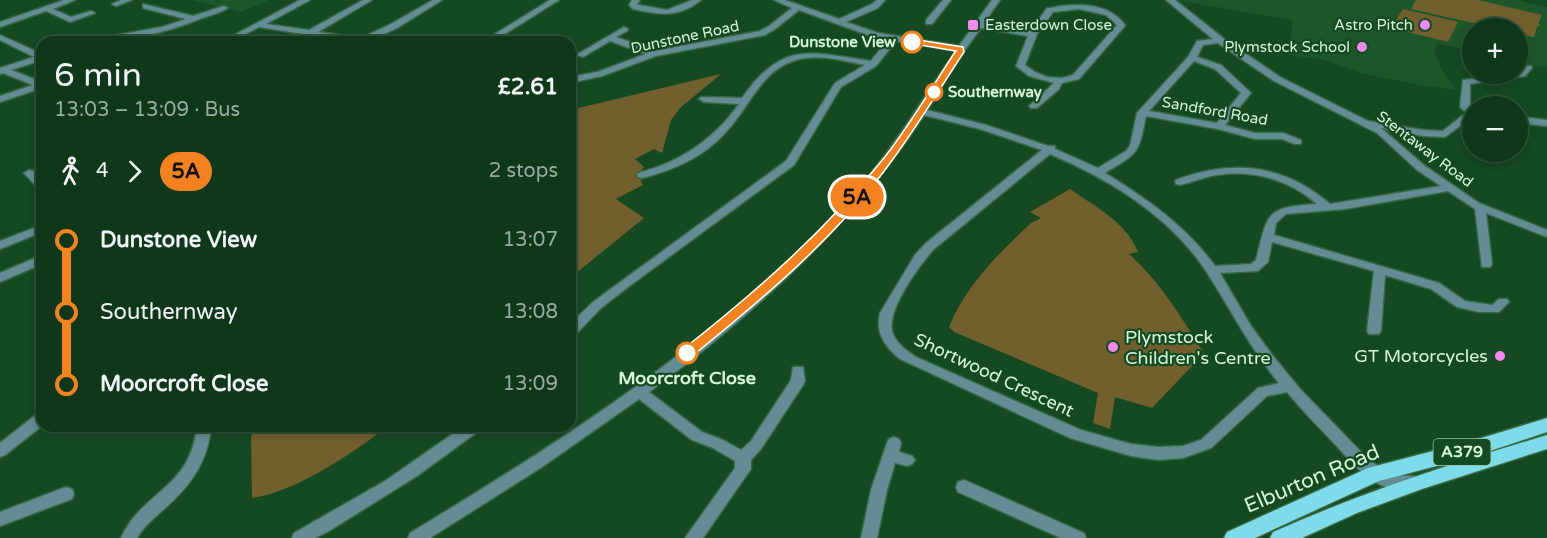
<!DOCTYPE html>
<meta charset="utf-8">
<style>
body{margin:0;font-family:"Varela Round",sans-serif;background:#1d4227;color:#f1f3f6;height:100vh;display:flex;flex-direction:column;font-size:22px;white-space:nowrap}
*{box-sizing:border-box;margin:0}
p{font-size:20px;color:#9baca2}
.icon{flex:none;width:33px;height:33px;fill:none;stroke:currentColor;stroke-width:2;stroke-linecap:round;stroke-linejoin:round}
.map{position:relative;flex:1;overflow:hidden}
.drawer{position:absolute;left:36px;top:36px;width:540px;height:396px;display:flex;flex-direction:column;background:#0f371a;border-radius:18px;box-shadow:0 3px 9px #0003,0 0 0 2px #2f5139}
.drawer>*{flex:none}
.badge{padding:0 12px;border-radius:20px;font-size:21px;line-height:39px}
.tools{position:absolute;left:1462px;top:18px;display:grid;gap:12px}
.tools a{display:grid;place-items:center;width:66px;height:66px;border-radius:50%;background:#0f371a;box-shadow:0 3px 9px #0003,0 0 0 2px #2f5139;font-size:30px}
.map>.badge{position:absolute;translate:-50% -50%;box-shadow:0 0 0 3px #fff}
.legs{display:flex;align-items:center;gap:9px;height:66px;padding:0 18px;font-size:20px}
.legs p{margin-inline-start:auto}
.summary{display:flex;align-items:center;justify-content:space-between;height:102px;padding:0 18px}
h1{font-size:33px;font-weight:600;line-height:45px}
ul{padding:0 18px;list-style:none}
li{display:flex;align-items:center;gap:21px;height:72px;font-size:22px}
li i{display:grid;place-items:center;width:9px;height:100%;margin:0 8px;background:currentColor}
li i::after{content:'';width:15px;height:15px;margin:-8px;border:4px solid;border-radius:50%;background:#0f371a}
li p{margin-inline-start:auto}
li:first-child i{background:linear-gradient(#0000 50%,currentColor 0)}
li:last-child i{background:linear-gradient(currentColor 50%,#0000 0)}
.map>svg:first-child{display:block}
</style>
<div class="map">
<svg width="1547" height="538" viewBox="0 0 1547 538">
<rect width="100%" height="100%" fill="#144922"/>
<g fill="#1c562b">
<path d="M192,0H269L241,12Z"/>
<path d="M1175,0H1517L1547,7V66L1541,68L1518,62V28H1473V51L1436,43L1435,52L1440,67L1456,90L1425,86L1360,73L1324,60L1288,55L1293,20Z"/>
</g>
<g fill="#725f2e">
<path d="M1416,0H1478L1542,15L1538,24L1541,25L1537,27L1534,37L1518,34V28H1496L1411,9Z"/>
<path d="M1403,9L1458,22L1448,42L1391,28Z"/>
<path d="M721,74L680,108L671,120L662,153L654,149L635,159L644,167C638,173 640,178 643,185L616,199L644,218L570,278V110Z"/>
<path d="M1070,189C1096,207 1126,222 1138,252L1129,254C1160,282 1180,315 1202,350L1191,367L1152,408L1115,397L1110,429L1093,423L1098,393L954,332L949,327C965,286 1000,252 1031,223L1041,218L1030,212Z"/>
<path d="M256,426H388C353,453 296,492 252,498L251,437Z"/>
</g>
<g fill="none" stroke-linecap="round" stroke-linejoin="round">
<defs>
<g id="minor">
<path d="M64,0H75L53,9L71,17L91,11L95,13L70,22L46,11L0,27V22Z"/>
<path d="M121,0H132L116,6L112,4Z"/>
<path d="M300,0H310L266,24L309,30L363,0H372L318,32L361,38L391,24L433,0H442L397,28L367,42H354L259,27L231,42H221Z"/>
<path d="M550,0H559L492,42H482Z"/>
<path d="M632,0H640L637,4L639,5L667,10L692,0H701C679,18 659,15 633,9L629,5Z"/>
<path d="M774,0H785L839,19L872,4L877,0H885L878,8L846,22L878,33L959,46L992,0H1000L984,23L1031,31L1047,8H1050C1076,3 1108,2 1125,25L1124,27L1079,79L1062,83L1059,89L1037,108H1031L1029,106L1054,83L1029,76L1016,66L1028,36L981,28L961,55L927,110L986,125L1048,146H1055V149L1098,168L1126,151L1130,146L1137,113L1188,57L1197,41L1213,39L1166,0H1175L1223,38L1280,77L1368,121L1423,130L1443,131L1463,115L1468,114L1460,107L1463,80L1518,74L1525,66H1531L1532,68L1525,76L1470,84V106L1473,109V119H1469L1445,137L1423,136L1381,128L1425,166L1479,203L1547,230V237L1486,213L1492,264L1490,267H1482L1475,209L1448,191L1345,209L1286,214L1276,223L1274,235L1439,283L1465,301L1492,305L1499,299H1507L1509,302L1499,312H1479L1457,307L1431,289L1385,275L1381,331L1379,334H1369L1367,331L1374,271L1272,242L1268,262L1258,271L1220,273L1251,326L1273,356L1301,390L1366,457L1388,474L1421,477L1423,482L1421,487C1380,501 1355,465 1331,440C1316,424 1301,409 1287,392L1267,396L1211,448L1183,458L1158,460L1131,456L1070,438L900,359C885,347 875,333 880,313L915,255L926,243L1042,150L980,129L924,115C853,223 754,315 649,392L702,432L723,440L741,450L751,441L791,380L793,367H803L805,381L803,385L761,449L751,460V469L748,473L703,538H685L735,468V461L713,448L692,440L639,399L542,467L430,538H408L410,533C574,434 739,328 865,181C900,139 925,95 956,51L896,41L876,66L841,87L794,165L628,287L601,308L575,335L570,337V324L593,302L786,161L835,83L865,65C843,61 818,53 796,60C761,70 749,108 726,132C704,157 674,170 642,178L638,177L637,175L638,173C681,162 714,139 739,104L704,102L699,99L701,97L742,98C783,40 809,52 871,61L888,39L873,37L799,10L775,29L765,35L656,56L602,76L570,83V77L597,72L646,54L610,41L583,57L576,55L624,27L628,29L627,31L616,37L655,51L760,31L769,26L792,8ZM1079,9L1106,15L1117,25L1073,75L1062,78L1047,77L1035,72L1025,65L1037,34L1053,12ZM1218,43L1274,81L1377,133L1417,170L1441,186L1330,204C1284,164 1232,159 1176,180L1175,182L1176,184L1180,185C1192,182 1204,177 1216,175C1253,169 1290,180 1317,204C1265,207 1268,213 1256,260L1251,264L1215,266C1186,226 1146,198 1105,173C1139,152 1138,155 1146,116L1218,129L1255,139H1282L1295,144H1301V140L1283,133H1255L1225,125L1251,93L1221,65L1197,57L1203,45ZM1194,61L1215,69L1241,93L1217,123L1149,111ZM1050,154C1107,178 1168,215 1204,268C1229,306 1249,347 1279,383L1258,388L1201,440L1183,446L1158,447L1131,444L1081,430L916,357C907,351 897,344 893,334C884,312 920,265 934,249Z"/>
<path d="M943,0H951L932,24H926V20Z"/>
<path d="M143,4L193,16L224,6L228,8C220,13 211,15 202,18C167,33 124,42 85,42L89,40L162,27L186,19L143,8Z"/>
<path d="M0,35L42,54V60L11,70L42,82V88L0,102V96L33,85L3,73L0,74V68L34,57L0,40Z"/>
<path d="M1518,117L1547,120V126L1518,123Z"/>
<path d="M29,170L33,171L42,180V189L38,188L24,173Z"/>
<path d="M42,225V232L0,249V241Z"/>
<path d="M42,255V264L0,282V273Z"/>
<path d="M42,412V426L5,455L0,457V443L37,414Z"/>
<path d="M197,426H211C209,461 189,488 163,510C153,519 144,526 137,538H121C142,491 191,489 197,426Z"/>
<path d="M464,426H482L480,430L417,476L329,531L315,538H292L294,533L385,481Z"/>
<path d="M894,437L899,439L901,443L899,452L912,456L915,460L912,464L907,466L895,463L887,490L877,538H861L871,490L887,443L889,439Z"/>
<path d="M964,480L1084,533L1086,538H1061L958,492L956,487L958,482Z"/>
<path d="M66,487L72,489L74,494L72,499L0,526V512Z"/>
</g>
<g id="major">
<path d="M1547,418V432L1475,456L1379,481L1255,538H1224L1227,532L1368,468L1475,440Z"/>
<path d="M1547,435V449L1422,489L1357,513L1302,538H1270L1273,532C1363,492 1453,463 1547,435Z"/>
</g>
</defs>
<use href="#minor" stroke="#376843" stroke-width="3"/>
<use href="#major" stroke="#376843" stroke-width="3"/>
<use href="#minor" fill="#628d94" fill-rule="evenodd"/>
<use href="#major" fill="#7edbea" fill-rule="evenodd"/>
</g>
<path fill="#f58220" stroke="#fff" stroke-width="1.5" d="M912,39L963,47L964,52C940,88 918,125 893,159C839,235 764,298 691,357H682L680,353L682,350C756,292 825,231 884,158C910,125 932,87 955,52L956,51L909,43V40Z"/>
<g fill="#f489f0" stroke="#144922" stroke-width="2">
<rect x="967" y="19" width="12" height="12" rx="3"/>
<circle cx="1425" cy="25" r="6"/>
<circle cx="1362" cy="47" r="6"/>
<circle cx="1113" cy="347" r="6"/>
<circle cx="1500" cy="356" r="6"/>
</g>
<g fill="#fff" stroke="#f58220" stroke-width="3">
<circle cx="912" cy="42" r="10"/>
<circle cx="934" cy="92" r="8"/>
<circle cx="687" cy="353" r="10"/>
</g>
<g text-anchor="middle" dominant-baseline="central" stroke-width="4.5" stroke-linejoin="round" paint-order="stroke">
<g font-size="15" fill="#d5f7d9" stroke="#144922" text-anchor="end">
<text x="985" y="25" text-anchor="start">Easterdown Close</text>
<text x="1413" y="25">Astro Pitch</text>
<text x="1350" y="47">Plymstock School</text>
</g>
<g font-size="15" fill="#d5f7d9" stroke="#144922">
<text transform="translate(685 37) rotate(-12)">Dunstone Road</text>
<text transform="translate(1215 111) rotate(10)">Sandford Road</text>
<text transform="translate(1425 149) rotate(37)">Stentaway Road</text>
</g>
<g font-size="15" font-weight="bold" fill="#d5f7d9" stroke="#144922" text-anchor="end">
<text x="896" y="42">Dunstone View</text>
<text x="948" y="92" text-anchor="start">Southernway</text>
</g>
<rect fill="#144922" stroke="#9bc3a2" stroke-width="1.5" x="1433.5" y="439" width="57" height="26" rx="4.5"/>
<g font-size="16" font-weight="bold" fill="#d5f7d9">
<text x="1462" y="452">A379</text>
</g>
<g font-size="18" fill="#d5f7d9" stroke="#144922" text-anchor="start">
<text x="1125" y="337">Plymstock<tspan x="1125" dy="21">Children's Centre</tspan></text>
<text x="1488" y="356" text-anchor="end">GT Motorcycles</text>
</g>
<g font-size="18" fill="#d5f7d9" stroke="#144922">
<text transform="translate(994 375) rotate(25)">Shortwood Crescent</text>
</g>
<g font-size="18" font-weight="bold" fill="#d5f7d9" stroke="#144922">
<text x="687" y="378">Moorcroft Close</text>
</g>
<g font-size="21" fill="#d5f7d9" stroke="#144922">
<text transform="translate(1312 479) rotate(-23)">Elburton Road</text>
</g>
</g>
</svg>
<div class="tools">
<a>+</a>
<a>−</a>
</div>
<b class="badge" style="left:857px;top:197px;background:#f58220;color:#111">5A</b>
<section class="drawer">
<div class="summary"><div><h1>6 min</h1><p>13:03 – 13:09 · Bus</p></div><b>£2.61</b></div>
<div class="legs"><svg class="icon" aria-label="walk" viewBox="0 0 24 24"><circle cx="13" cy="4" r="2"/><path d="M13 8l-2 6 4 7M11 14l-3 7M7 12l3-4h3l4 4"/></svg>4<svg class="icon" aria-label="forward" viewBox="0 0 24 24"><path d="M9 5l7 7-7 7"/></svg><b class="badge" style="background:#f58220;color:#111">5A</b><p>2 stops</p></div>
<ul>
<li><i style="color:#f58220"></i><b>Dunstone View</b><p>13:07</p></li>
<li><i style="color:#f58220"></i><span>Southernway</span><p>13:08</p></li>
<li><i style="color:#f58220"></i><b>Moorcroft Close</b><p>13:09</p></li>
</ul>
</section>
</div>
